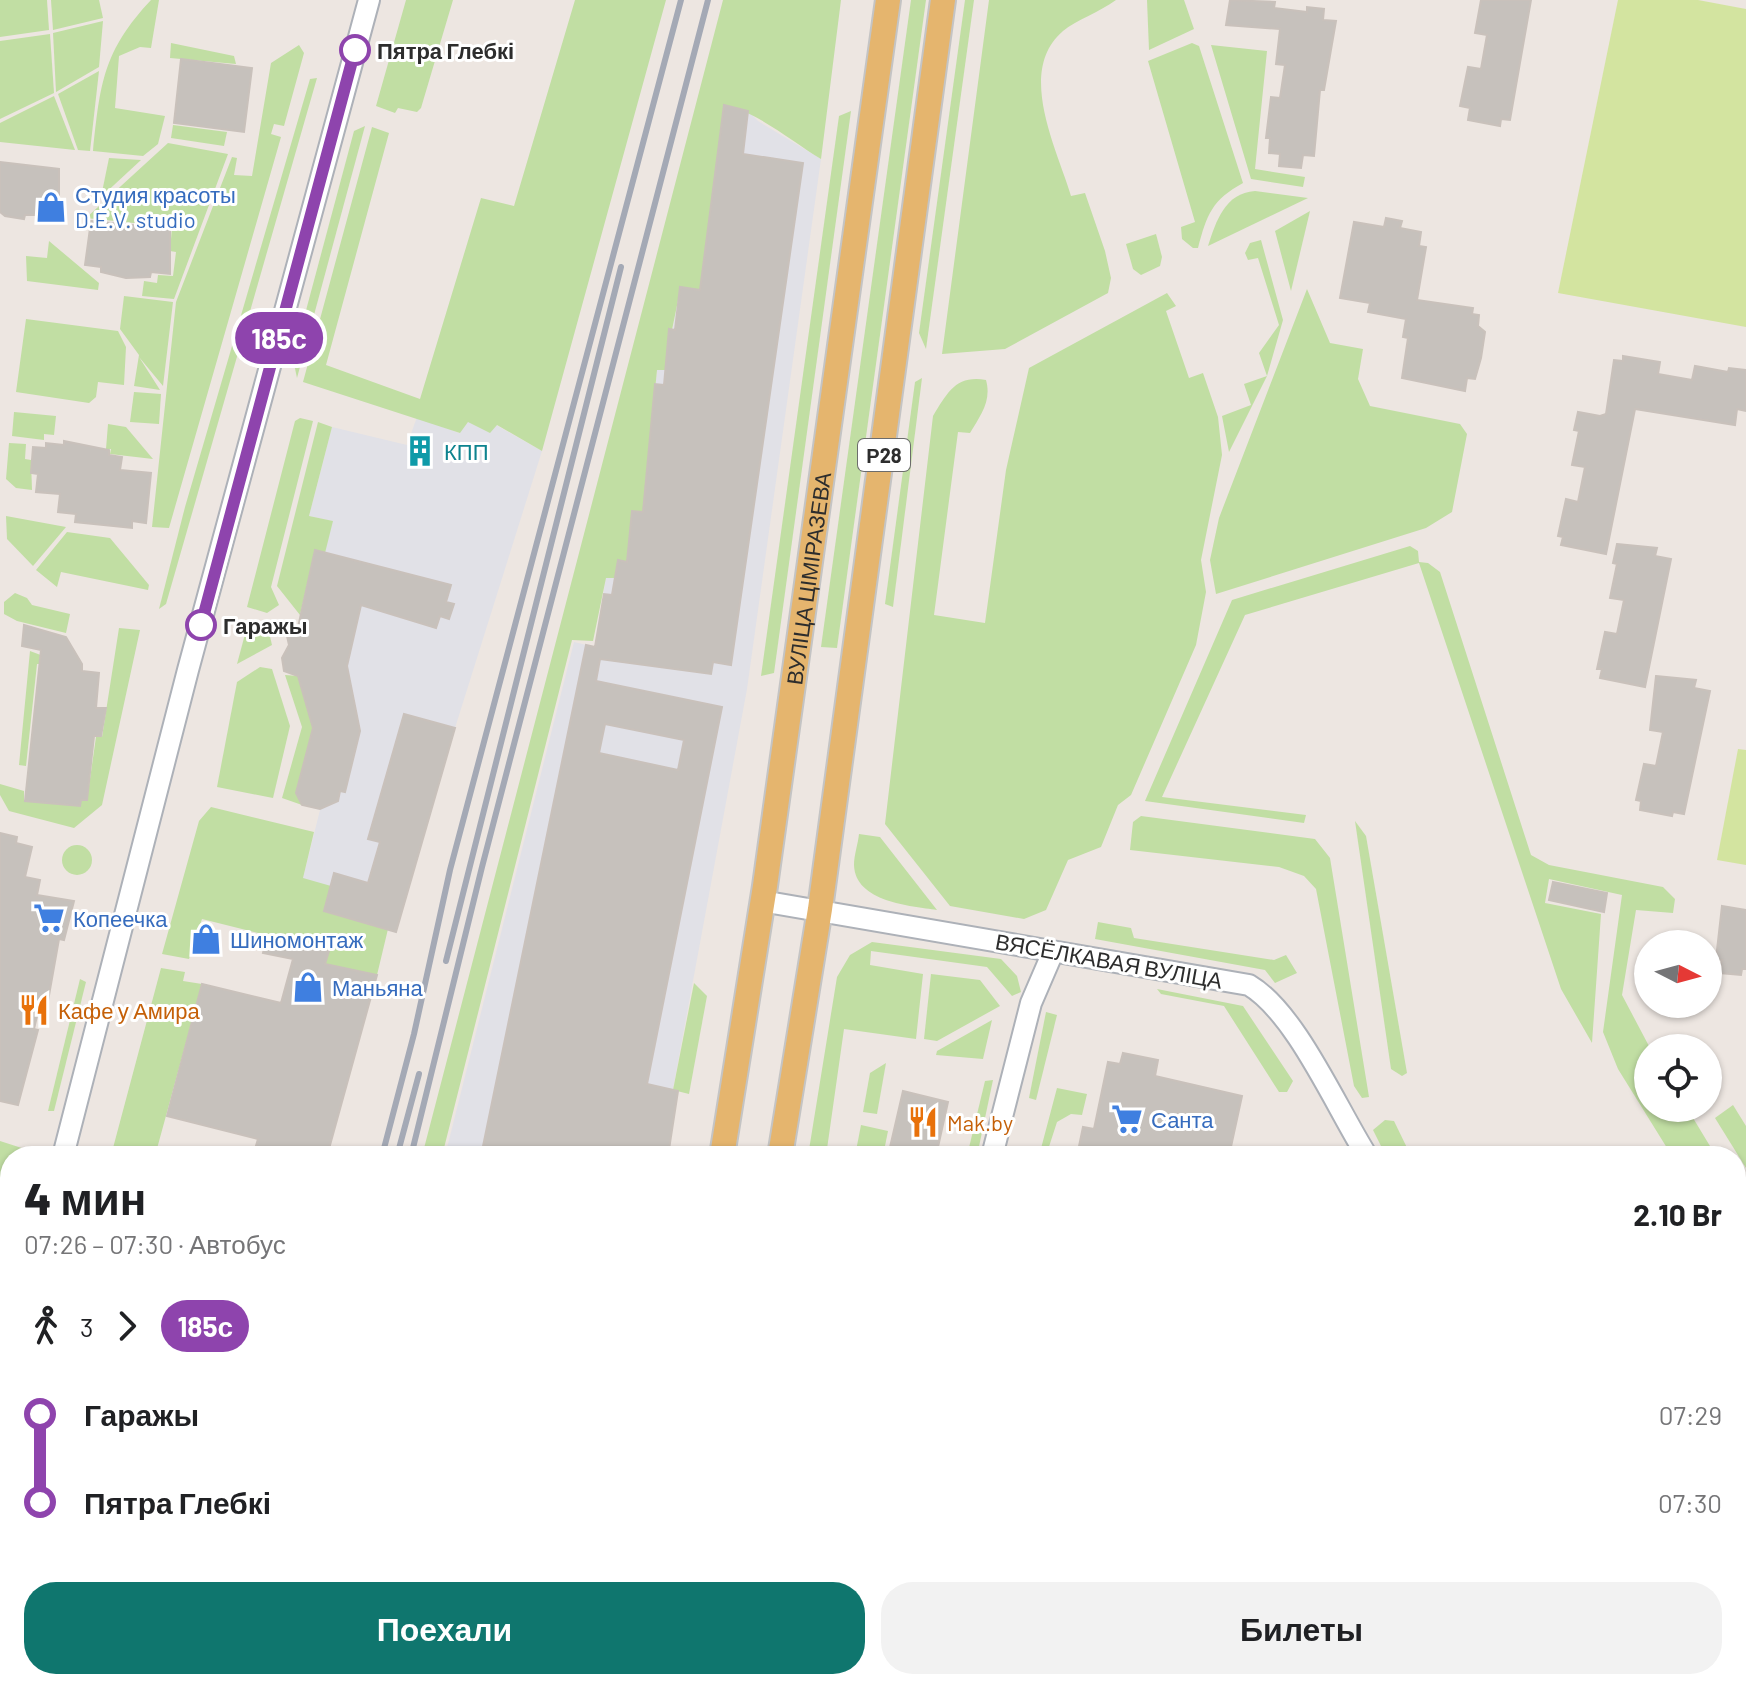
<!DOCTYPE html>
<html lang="ru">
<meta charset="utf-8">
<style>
body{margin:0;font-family:Barlow,sans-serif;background:#f2f2f2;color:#202124;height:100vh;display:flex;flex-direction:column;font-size:30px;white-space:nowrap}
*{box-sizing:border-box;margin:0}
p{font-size:26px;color:#757577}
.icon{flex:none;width:44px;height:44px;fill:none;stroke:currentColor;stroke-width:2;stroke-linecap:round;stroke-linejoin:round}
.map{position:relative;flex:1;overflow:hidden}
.details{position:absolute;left:0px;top:1146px;width:1746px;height:544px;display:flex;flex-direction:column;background:#fff;border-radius:32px 32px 0 0;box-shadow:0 2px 6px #0004}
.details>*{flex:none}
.badge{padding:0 16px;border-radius:26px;font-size:28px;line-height:52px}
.needle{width:52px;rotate:96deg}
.fabs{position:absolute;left:1634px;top:930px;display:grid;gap:16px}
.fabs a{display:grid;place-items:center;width:88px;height:88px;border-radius:50%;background:#fff;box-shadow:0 2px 6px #0004;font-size:40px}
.map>.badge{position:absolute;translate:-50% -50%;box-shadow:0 0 0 4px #fff}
.legs{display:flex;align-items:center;gap:12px;height:88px;padding:0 24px;font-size:26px}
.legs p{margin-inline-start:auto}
.summary{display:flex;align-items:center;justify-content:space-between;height:136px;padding:0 24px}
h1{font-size:44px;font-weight:800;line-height:60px}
.button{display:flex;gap:16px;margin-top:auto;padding:16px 24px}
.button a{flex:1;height:92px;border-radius:32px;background:#0f766e;color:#fff;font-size:32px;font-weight:800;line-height:92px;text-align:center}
.button a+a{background:#f2f2f2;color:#202124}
ul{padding:0 24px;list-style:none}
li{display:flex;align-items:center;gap:28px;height:88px;font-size:30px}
li i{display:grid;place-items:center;width:12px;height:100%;margin:0 10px;background:currentColor}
li i::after{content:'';width:20px;height:20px;margin:-10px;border:6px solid;border-radius:50%;background:#fff}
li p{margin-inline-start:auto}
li:first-child i{background:linear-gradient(#0000 50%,currentColor 0)}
li:last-child i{background:linear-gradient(currentColor 50%,#0000 0)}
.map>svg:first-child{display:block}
</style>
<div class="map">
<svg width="1746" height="1690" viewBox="0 0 1746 1690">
<rect width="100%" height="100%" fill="#ede6e1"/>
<g fill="#e1e1e7">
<path d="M724,105L748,111L758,121L821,159L747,689L673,1089L678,1091L668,1156H445L574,642L595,647L606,577L618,560L627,561L632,511H643L657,370L666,369L680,287L700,289Z"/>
<path d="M417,417L459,433L468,422L496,425L542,451L455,728L396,932L324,911L303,878L320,810L302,805L313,728L298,676L284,671L282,658L289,645L287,636L297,632L315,550L324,552L332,521L309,516L332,427L407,445Z"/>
<path d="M11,1680H228L225,1690H8Z"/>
<path d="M347,1680H553L551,1690H345Z"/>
</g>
<path fill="#ede0d2" d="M1095,1680H1213L1232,1690H1090Z"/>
<g fill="#c1dea3">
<path d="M0,0H47L49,30L0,37Z"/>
<path d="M51,0H99L103,18L53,30Z"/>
<path d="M151,0H159L151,48L140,47L119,56L115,108L165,116L158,144L143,156L93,151C100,84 103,51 151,0Z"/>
<path d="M406,0H453L421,108L417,112L398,108L395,113L376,106Z"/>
<path d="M575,0H666L542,451L497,425L490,433L468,422L460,433L303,382L372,127L389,133L326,365L420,399L481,198L514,206Z"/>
<path d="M723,0H841L821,159C793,142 754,110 724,105L700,290L680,288C676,316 668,341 666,370H657L643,512L632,511L627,562L618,560L615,578H606L593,641L572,640L442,1156H422Z"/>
<path d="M911,0H926L837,648L821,647Z"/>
<path d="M965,0H974L926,349L919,333Z"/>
<path d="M989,0H1116C1100,12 1076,20 1063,31C1016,71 1057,149 1071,196L1085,193L1105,251L1111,278L1108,293L1005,349L942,354Z"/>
<path d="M1147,0H1184L1194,29L1149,50Z"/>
<path d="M103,21L99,67L56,92L53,33Z"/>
<path d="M50,34L54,93L0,119V41Z"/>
<path d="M171,43L234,56L236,64L170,58Z"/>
<path d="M1192,43L1199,46L1243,183C1212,200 1207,214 1198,248H1193L1182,239L1181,227L1195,222L1148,61Z"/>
<path d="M299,45L304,53L284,126L274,124L271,134L281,137L169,528L152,527L176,302L232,157L237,158L234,175L252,176L271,63Z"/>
<path d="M1211,45L1267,51L1255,169L1305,177L1303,187L1251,179Z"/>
<path d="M99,71L90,151L78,150L58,94Z"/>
<path d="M317,78L166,604L159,609L185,507L310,79Z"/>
<path d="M54,96L75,150L0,142V123Z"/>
<path d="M851,111L774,673L761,676L839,116Z"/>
<path d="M173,125L227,132L224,146L171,138Z"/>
<path d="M365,126L297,378L293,359L354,131Z"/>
<path d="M168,143L228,154L174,299L142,296L144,281L157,283L158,275L173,276L176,252L170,251L172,227L86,218Z"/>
<path d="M109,158L141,160L101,197Z"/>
<path d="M1255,191L1308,198L1208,246C1216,221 1225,193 1255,191Z"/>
<path d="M1310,211L1291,291L1275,231Z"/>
<path d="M1156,234L1162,257L1160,266L1141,275L1133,269L1126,244Z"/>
<path d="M1261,240L1283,320L1267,376L1229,452L1222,416L1251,405L1244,384L1267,376L1259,353L1279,325L1258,258L1248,260L1245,253L1250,243Z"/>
<path d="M49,241L99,283L98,290L27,281L26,256L47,258Z"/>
<path d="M1307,289L1330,343L1363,349L1358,379L1370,406L1460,424L1467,434L1452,512L1426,528L1216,594L1210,560L1219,518Z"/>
<path d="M1167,293L1176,306L1166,311L1189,378L1203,373L1218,417L1222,455L1201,560L1206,592L1196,645L1131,795L1118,805L1101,847L1068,860L1046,910L1024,919L950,906L885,824L933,416C948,392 956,375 986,380C992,401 980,416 970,433L958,432L934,615L985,623L1006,470L1029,368Z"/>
<path d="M124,296L173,302L163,386L139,357L160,390L134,386L139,355L120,329Z"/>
<path d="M26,319L118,331L126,347L124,385L98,382L96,397L89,403L16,392Z"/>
<path d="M922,378L893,607L885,604L915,382Z"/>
<path d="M134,392L161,394L159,424L130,422Z"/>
<path d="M14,412L56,416L54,435L44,434V440L12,436Z"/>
<path d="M300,418L313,421L271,587L279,605L267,613L247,607L295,421Z"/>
<path d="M318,422L332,427L309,516L333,521L325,553L315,550L300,615L277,586Z"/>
<path d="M108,424L126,427L153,459L110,454L111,449H106Z"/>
<path d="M9,443L26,444L25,459L31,460L32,490L16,488L6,479Z"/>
<path d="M6,516L66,527L33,566L7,539Z"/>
<path d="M67,532L110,538L149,585L148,590L61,572L57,587L36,570Z"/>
<path d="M1410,546L1418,551L1419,562L1428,563L1440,572L1531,855L1549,865L1663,887L1675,899L1673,913L1636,910L1622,995L1650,1048L1648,1108H1687L1716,1156H1672L1618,1069L1603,1032L1622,895L1549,879L1545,903L1601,914L1592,1043L1561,989L1419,563L1245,615L1162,797L1306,815L1304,823L1145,801L1232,600Z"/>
<path d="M15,593L27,598L32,605L70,614L66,633L17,621L4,614V602Z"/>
<path d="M248,623L268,628L272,645L237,664Z"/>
<path d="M119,628L140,630L102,805L74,828L9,811L0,795V784L24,791V800L80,806L81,800H87L96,737H102Z"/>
<path d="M30,651L46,657L50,664H37L26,766L19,765Z"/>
<path d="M260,667L272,669L290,726L273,798L217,787L237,682Z"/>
<path d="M285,675L298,676L313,728L302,805L282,798L302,727Z"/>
<path d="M211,807L314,832L303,878L331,886L324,911L388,929L377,975L325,964L329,951L202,919L189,959L162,954L199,821Z"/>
<path d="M1141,816L1315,839L1330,858L1369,1097L1362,1098L1354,1086L1316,889L1304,876L1279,867L1130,850L1133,822Z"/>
<path d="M1355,821L1366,836L1407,1073L1402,1076L1391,1069Z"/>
<path d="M859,834L880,837L937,910C911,906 855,902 854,865C854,855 858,844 859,834Z"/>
<circle cx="77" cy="860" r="15"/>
<path d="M1098,922L1131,928L1134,938L1274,960L1286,955L1297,973L1275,983L1265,970L1095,939Z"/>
<path d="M872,942L1001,959L1017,976L1021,992L1012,996L987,967L871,951L870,965L923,974L916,1039L844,1029L826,1156H808L837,977L850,955Z"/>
<path d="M161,968L185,972L183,981L202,984L155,1156H138L113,1148Z"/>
<path d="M931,974L980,980L1000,1006L937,1041L924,1039Z"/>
<path d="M80,979L86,982L54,1111H48Z"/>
<path d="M694,983L707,996L689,1094L673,1090Z"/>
<path d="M1157,989L1243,1006L1293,1081L1287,1092H1279L1224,1006L1161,994Z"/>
<path d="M1046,1012L1057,1015L1036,1100L1029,1098Z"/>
<path d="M992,1020L983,1059L936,1055L937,1051Z"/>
<path d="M886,1063L877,1114L863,1112L870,1073Z"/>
<path d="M993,1080L977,1156H967L985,1081Z"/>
<path d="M1057,1088L1087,1094L1082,1115L1071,1114L1057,1122L1046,1156H1039Z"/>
<path d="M1733,1105L1746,1126V1168L1715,1118Z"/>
<path d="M1385,1120L1394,1121L1411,1156H1386L1373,1130Z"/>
<path d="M861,1125L888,1131L883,1156H855Z"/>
<path d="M0,1141L28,1150L26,1156H10V1217L0,1254V1207L4,1193L0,1191Z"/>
<path d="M10,1557L11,1680L8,1690H0V1596Z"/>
<path d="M722,1680H839L837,1690H721Z"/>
</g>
<g fill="#d3e4a0">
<path d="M1618,0H1698L1746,9V327L1558,293Z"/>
<path d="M1738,749L1746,750V865L1717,860Z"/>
</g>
<g fill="#c6c1bc" stroke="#c9c1bb" stroke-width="2" fill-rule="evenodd">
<path d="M1230,0L1275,2L1274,8L1307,12V7L1324,9L1323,20L1336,21L1324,90H1320L1314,156L1303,155L1301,168L1279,166L1280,154L1269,153L1270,138H1266L1271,97L1280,98L1285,65L1276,64L1280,29L1226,25Z"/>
<path d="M1481,0H1531L1510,120L1501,119L1500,126L1468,120L1470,108L1460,106L1468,67L1481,69L1487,35L1475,33Z"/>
<path d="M181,59L252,68L244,132L174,123Z"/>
<path d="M724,105L748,111L743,154L803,163L731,665L713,662L711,674L600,659L596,681L722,707L647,1084L678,1091L668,1156H481L586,645L595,647L604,594L612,595L618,560L627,562L632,511L643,512L655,384L664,385L669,329L675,330L680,287L700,290ZM605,724L684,740L678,770L599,753Z"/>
<path d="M0,162L59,169V213L41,211V215H25L24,219L5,216L0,212Z"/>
<path d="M1386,218L1402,221L1400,228L1421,232L1419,246L1426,247L1417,300L1473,308L1472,314L1479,315L1478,326L1485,332L1481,358L1475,379L1467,378L1465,391L1402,378L1408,338L1403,337L1406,319L1368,312L1370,303L1340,298L1354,222L1384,227Z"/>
<path d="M91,221L170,229V274L151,272L150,277L126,278L101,272V267L85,265Z"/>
<path d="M1623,356L1660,362L1658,374L1692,380L1695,366L1728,372L1729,368L1746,370V411L1737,409L1735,425L1635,409L1606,554L1561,545L1563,537L1558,536L1566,499L1578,502L1585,467L1572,465L1579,431L1574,430L1578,412L1600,416L1606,414L1614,360L1623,361Z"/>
<path d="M64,441L109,450V455L122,457L120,470L151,473L146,523L132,521V528L75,522L76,514L58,512L60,494L36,492L38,474L31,473L33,447L46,448V443L64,445Z"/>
<path d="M1617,544L1657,548L1655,556L1671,559L1645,687L1600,678L1602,669H1597L1605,632L1617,634L1624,600L1610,598L1617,564L1613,563Z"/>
<path d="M315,550L451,585L446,602L454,604L449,619L440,616L436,628L361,605L347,666L360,731L345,792L340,791L338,801L320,809L302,805L296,793L313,728L298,676L284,671L282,658L289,645L287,636L297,632Z"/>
<path d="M24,625L66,637L82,664V671L99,673L96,708H106L101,736H94L87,800H81L80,806L25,801L41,650L22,646Z"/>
<path d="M1656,676L1696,680L1694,688L1710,691L1684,814L1673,812L1672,816L1640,810L1641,801L1636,800L1644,764L1656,766L1663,732L1650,730Z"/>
<path d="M404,714L455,728L396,932L324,911L334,873L368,883L380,842L368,839Z"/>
<path d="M0,833L17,837L16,843L32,847L25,877L40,880L37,895L74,901L64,940L59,939L48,1001L41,999L34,1029L38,1030L18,1105L0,1101Z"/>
<path d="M1553,882L1607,893L1604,912L1549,900Z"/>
<path d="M1722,906L1746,910V969H1742L1741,975L1720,973L1722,960L1716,959Z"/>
<path d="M267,937L329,951L325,964L377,975L327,1156H253L258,1139L167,1116L202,984L281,1003L293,959L263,953Z"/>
<path d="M1123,1053L1158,1060L1155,1076L1242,1096L1229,1156H1077L1083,1127L1094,1129L1108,1062L1120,1064Z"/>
<path d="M903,1091L948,1102L936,1156H888Z"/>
</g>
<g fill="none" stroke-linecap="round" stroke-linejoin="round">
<defs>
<g id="minor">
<path d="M762,901L1249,985C1296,1013 1336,1107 1367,1156"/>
<path d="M63,1156L188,670L369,0"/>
<path d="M992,1156L1031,1003L1053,952"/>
<path d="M0,1399L10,1361"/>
<path d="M1711,1680L1719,1690"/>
<path d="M854,1690L856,1680"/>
</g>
<g id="major">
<path id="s1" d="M722,1156L765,886L888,0"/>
<path d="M780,1156L820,909L943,0"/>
<path d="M637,1690L638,1680"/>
<path d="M694,1690L696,1680"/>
</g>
</defs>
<use href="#minor" stroke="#adb1b8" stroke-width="24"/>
<use href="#major" stroke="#c4c4c4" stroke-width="28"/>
<use href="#minor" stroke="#fff" stroke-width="20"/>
<use href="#major" stroke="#e5b56e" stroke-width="24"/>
<g stroke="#a4a9b5" stroke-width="6">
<path d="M446,961L621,267"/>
<path d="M382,1156L414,1034L450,870L681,0"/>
<path d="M397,1156L419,1074"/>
<path d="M411,1156L482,867L708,0"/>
<path d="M245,1690L247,1680"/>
<path d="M258,1690L261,1680"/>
<path d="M273,1690L276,1680"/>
</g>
</g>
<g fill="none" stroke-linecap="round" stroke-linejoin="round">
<defs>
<path id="line-1" d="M201,625L355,50"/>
</defs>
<use href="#line-1" stroke="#fff" stroke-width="18"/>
<use href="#line-1" stroke="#8e44ad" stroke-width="12"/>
</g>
<defs>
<symbol id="shop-bare" viewBox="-9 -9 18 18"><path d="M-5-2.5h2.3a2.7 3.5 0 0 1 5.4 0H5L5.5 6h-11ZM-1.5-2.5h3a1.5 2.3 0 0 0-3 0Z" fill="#3f7fe0" stroke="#fff" stroke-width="2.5" paint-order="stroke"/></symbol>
<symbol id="building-bare" viewBox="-9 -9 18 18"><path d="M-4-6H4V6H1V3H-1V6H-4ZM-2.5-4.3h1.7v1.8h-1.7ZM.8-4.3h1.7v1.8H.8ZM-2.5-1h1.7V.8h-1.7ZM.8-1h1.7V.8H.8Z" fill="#0f9aa8" stroke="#fff" stroke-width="2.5" paint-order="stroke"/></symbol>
<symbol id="supermarket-bare" viewBox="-9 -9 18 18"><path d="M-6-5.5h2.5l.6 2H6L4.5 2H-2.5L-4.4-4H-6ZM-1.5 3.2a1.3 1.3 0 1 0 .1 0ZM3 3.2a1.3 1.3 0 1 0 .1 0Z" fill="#3f7fe0" stroke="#fff" stroke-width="2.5" paint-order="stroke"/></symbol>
<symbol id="restaurant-bare" viewBox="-9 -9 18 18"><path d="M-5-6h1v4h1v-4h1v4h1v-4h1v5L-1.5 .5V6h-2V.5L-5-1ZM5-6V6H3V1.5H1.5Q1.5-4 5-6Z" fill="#e8710a" stroke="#fff" stroke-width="2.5" paint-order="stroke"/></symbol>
</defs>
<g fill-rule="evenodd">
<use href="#shop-bare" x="29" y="185" width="44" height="44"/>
<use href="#building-bare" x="398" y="429" width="44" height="44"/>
<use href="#supermarket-bare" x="27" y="896" width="44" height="44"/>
<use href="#shop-bare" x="184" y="917" width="44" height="44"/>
<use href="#shop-bare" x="286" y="965" width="44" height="44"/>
<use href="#restaurant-bare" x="12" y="988" width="44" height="44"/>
<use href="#supermarket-bare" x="1105" y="1097" width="44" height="44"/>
<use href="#restaurant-bare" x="901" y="1100" width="44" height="44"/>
</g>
<g fill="#fff" stroke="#8e44ad" stroke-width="4">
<circle cx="355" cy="50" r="14"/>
<circle cx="201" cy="625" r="14"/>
</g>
<g text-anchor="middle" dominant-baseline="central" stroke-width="6" stroke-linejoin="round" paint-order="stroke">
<rect fill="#fff" stroke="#6c6c6c" stroke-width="2" x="858" y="439" width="52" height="32" rx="6"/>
<g font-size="20" font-weight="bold" fill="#2d2d2d">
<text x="884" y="455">Р28</text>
</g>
<g font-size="22" font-weight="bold" fill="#2d2d2d" stroke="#fff" text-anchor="start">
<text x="377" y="50">Пятра Глебкі</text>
<text x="223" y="625">Гаражы</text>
</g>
<g font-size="22" fill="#366cbe" stroke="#fff" text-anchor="start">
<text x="75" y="194">Студия красоты<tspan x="75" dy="25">D.E.V. studio</tspan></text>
<text x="73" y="918">Копеечка</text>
<text x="230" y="939">Шиномонтаж</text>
<text x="332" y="987">Маньяна</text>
<text x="1151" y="1119">Санта</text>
</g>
<g font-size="22" fill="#0d838f" stroke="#fff" text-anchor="start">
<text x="444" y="451">КПП</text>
</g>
<g font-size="22" fill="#2d2d2d" stroke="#fff">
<text stroke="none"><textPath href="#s1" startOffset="584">ВУЛІЦА ЦІМІРАЗЕВА</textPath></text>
<text transform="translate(1109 960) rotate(10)">ВЯСЁЛКАВАЯ ВУЛІЦА</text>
</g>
<g font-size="22" fill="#c56008" stroke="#fff" text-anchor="start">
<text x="58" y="1010">Кафе у Амира</text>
<text x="947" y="1122">Mak.by</text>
</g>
</g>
</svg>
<div class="fabs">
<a><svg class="needle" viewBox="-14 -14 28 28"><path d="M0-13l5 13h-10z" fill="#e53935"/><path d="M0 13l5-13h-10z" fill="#757577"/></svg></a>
<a><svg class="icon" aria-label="locate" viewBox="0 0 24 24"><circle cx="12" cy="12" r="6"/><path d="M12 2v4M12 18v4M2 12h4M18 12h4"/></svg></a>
</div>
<b class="badge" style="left:279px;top:338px;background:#8e44ad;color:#fff">185с</b>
<section class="details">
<div class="summary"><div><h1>4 мин</h1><p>07:26 – 07:30 · Автобус</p></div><b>2.10 Br</b></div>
<div class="legs"><svg class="icon" aria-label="walk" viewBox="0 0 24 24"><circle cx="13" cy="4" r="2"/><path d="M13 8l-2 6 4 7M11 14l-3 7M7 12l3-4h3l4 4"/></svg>3<svg class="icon" aria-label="forward" viewBox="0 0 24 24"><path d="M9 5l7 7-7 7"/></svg><b class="badge" style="background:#8e44ad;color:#fff">185с</b></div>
<ul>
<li><i style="color:#8e44ad"></i><b>Гаражы</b><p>07:29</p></li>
<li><i style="color:#8e44ad"></i><b>Пятра Глебкі</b><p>07:30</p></li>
</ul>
<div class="button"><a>Поехали</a><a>Билеты</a></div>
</section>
</div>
